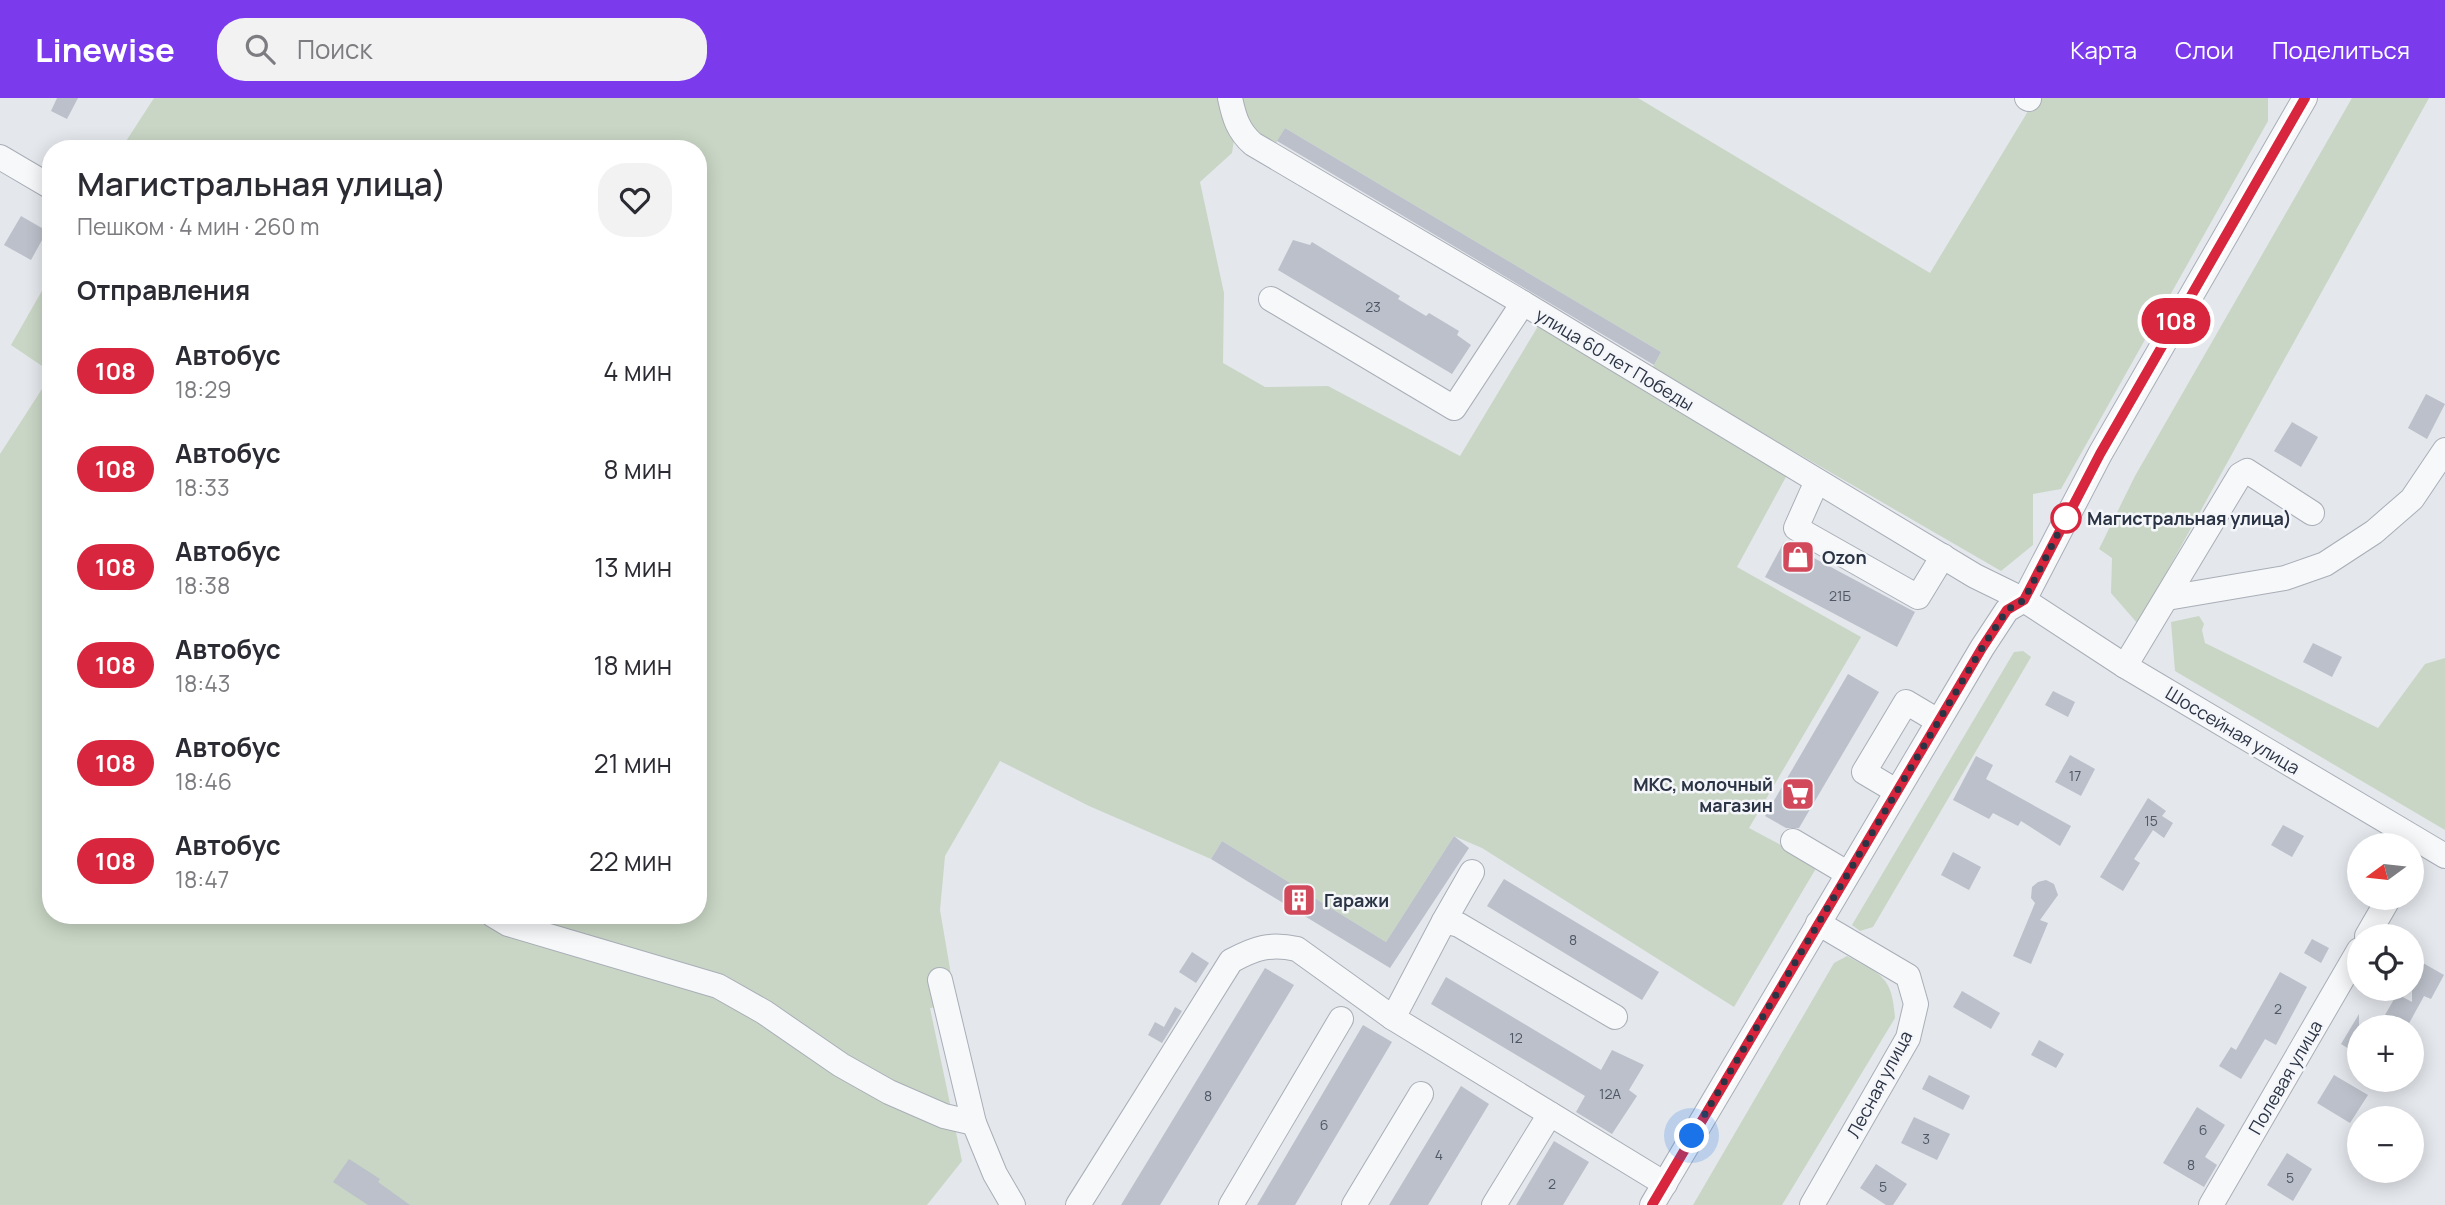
<!DOCTYPE html>
<html lang="ru">
<meta charset="utf-8">
<style>
body{margin:0;font-family:Manrope,sans-serif;background:#f2f2f3;color:#2b2b33;height:100vh;display:flex;flex-direction:column;font-size:26px;white-space:nowrap}
*{box-sizing:border-box;margin:0}
p{font-size:23px;color:#7c7c81}
.icon{flex:none;width:38px;height:38px;fill:none;stroke:currentColor;stroke-width:2;stroke-linecap:round;stroke-linejoin:round}
.map{position:relative;flex:1;overflow:hidden}
.drawer{position:absolute;left:42px;top:42px;width:665px;height:784px;display:flex;flex-direction:column;background:#fff;border-radius:28px;box-shadow:0 4px 18px #0003}
.drawer>*{flex:none}
.badge{padding:0 14px;border-radius:23px;font-size:24px;line-height:46px}
.needle{width:46px;rotate:255deg}
.tools{position:absolute;left:2347px;top:735px;display:grid;gap:14px}
.tools a{display:grid;place-items:center;width:77px;height:77px;border-radius:50%;background:#fff;box-shadow:0 4px 18px #0003;font-size:35px}
.you{position:absolute;width:35px;height:35px;margin:-18px;border:5px solid #fff;border-radius:50%;background:#1a73e8;box-shadow:0 0 0 10px #1a73e833}
.map>.badge{position:absolute;translate:-50% -50%;box-shadow:0 0 0 4px #fff}
h2{padding:0 35px;font-size:26px;line-height:63px}
.round{display:grid;place-items:center;flex:none;width:74px;height:74px;border-radius:28px;background:#f2f2f3}
.summary{display:flex;align-items:center;justify-content:space-between;height:119px;padding:0 35px}
h1{font-size:33px;font-weight:600;line-height:52px}
ul{padding:0;list-style:none}
li{display:flex;align-items:center;gap:21px;height:98px;padding:0 35px}
li div{flex:1}
li b{display:block;font-size:26px}
li em{font-style:normal}
li .badge{min-width:77px;font-weight:700;text-align:center}
header{display:flex;align-items:center;gap:42px;box-sizing:border-box;height:98px;padding:0 35px;background:#7c3aed;color:#fff}
header strong{font-size:33px}
nav{display:flex;gap:38px;margin-inline-start:auto;font-size:24px}
.search{width:490px;height:63px;background:#f2f2f3;display:flex;align-items:center;gap:18px;box-sizing:border-box;padding:0 24px;border-radius:28px;color:#7c7c81;font-size:26px}
.map>svg:first-child{display:block}
</style>
<header>
<strong>Linewise</strong>
<div class="search"><svg class="icon" aria-label="search" viewBox="0 0 24 24"><circle cx="10" cy="10" r="6"/><path d="M15 15l6 6"/></svg>Поиск</div>
<nav><a>Карта</a><a>Слои</a><a>Поделиться</a></nav>
</header>
<div class="map">
<svg width="2445" height="1107" viewBox="0 0 2445 1107">
<rect width="100%" height="100%" fill="#e4e7ec"/>
<g fill="#c9d6c5">
<path d="M154,0H1638L1930,175L2036,0H2268V23L2061,391L2033,396V447L2001,473L1652,271L1661,254L1285,30L1275,47L1255,31L1234,42L1232,55L1200,84L1224,195L1223,265L1265,289L1328,288L1460,358L1540,225L1788,375L1737,469L1861,539L1749,730L1818,767L1734,909L1482,750L1454,738L1386,844L1222,743L1211,761L1089,708L1000,663L945,758L940,812L956,906L930,910L962,1063L927,1107H0V356L51,277V817H698V51H121Z"/>
<path d="M2352,0H2429L2138,526L2111,495L2112,460L2099,451L2135,378Z"/>
<path d="M51,177V274L11,247Z"/>
<path d="M2199,518L2204,526L2202,532L2205,545L2378,630L2425,566L2445,560V732L2175,573L2171,524Z"/>
<path d="M2023,553L2031,559L1873,829L1860,833L1852,827L2014,554Z"/>
<path d="M1847,858C1882,877 1892,878 1895,920L1782,1107H1693L1834,865Z"/>
</g>
<g fill="#bbc0ca">
<path d="M57,0H78L67,21L51,13Z"/>
<path d="M1285,30L1661,254L1654,267L1277,43Z"/>
<path d="M21,118L47,133L31,162L4,147Z"/>
<path d="M1293,142L1310,147L1312,144L1400,198L1398,201L1426,218L1429,215L1459,233L1457,237L1471,247L1452,276L1278,172Z"/>
<path d="M2426,296L2445,306L2427,341L2408,330Z"/>
<path d="M2292,324L2318,339L2301,369L2274,353Z"/>
<path d="M1784,444L1915,514L1897,549L1765,479Z"/>
<path d="M2313,545L2342,559L2332,579L2303,564Z"/>
<path d="M1848,576L1879,594L1799,730H1786L1765,718Z"/>
<path d="M2053,593L2075,604L2068,619L2045,607Z"/>
<path d="M2070,657L2095,671L2081,698L2055,684Z"/>
<path d="M1976,658L1993,667L1986,681L2071,728L2060,748L2021,723L2018,728L1993,715L1989,721L1953,702Z"/>
<path d="M2148,700L2166,713L2162,718L2173,725L2164,740L2153,732L2134,761L2140,765L2123,793L2100,779Z"/>
<path d="M2283,727L2304,738L2292,759L2271,747Z"/>
<path d="M1454,738L1469,750L1390,870L1211,761L1222,743L1386,844Z"/>
<path d="M1953,754L1981,769L1969,792L1941,777Z"/>
<path d="M1504,781L1659,874L1642,902L1487,808Z"/>
<path d="M2046,782L2054,786L2058,797L2040,822L2048,825L2031,866L2013,858L2035,805L2031,800L2032,789L2038,784Z"/>
<path d="M2312,841L2329,850L2321,865L2304,855Z"/>
<path d="M1192,854L1209,865L1196,885L1179,874Z"/>
<path d="M2416,861L2444,877L2431,901L2424,898L2407,929H2390L2381,924L2397,896L2412,904V869Z"/>
<path d="M1265,870L1294,887L1160,1107H1121Z"/>
<path d="M2280,874L2307,889L2276,947L2265,941L2241,981L2219,968L2231,949L2236,952Z"/>
<path d="M1446,879L1601,972L1612,952L1644,967L1629,992L1637,998L1612,1036L1576,1014L1585,998L1431,906Z"/>
<path d="M1962,893L2000,915L1991,931L1953,909Z"/>
<path d="M1175,909L1182,913L1162,945L1148,937L1155,924L1164,929Z"/>
<path d="M2359,916V957L2341,946Z"/>
<path d="M1363,927L1392,944L1295,1107H1257Z"/>
<path d="M2039,942L2064,956L2056,970L2031,957Z"/>
<path d="M1929,977L1970,998L1963,1012L1922,991Z"/>
<path d="M2334,977L2368,997L2350,1025L2317,1005Z"/>
<path d="M1461,988L1489,1006L1428,1107H1389Z"/>
<path d="M2197,1009L2225,1027L2205,1059L2217,1067L2204,1089L2163,1065Z"/>
<path d="M1914,1019L1950,1036L1937,1062L1901,1045Z"/>
<path d="M1554,1043L1589,1064L1563,1107H1516Z"/>
<path d="M2287,1055L2312,1071L2293,1103L2267,1087Z"/>
<path d="M349,1061L380,1081L378,1084L410,1107H368L333,1084Z"/>
<path d="M1876,1066L1907,1086L1893,1107H1886L1860,1090Z"/>
</g>
<g fill="none" stroke-linecap="round" stroke-linejoin="round">
<defs>
<g id="minor">
<path d="M1230,0C1234,19 1238,33 1253,46L1523,205L1975,478L2024,502L2125,568L2445,758"/>
<path d="M2027,0L2029,1"/>
<path d="M0,59L51,89"/>
<path d="M1271,201L1454,310L1523,205"/>
<path d="M1817,383L1796,430L1918,499L1943,458"/>
<path d="M2167,500L2285,480L2325,466L2374,434L2412,401L2445,352"/>
<path d="M2125,568L2240,377L2247,373L2312,415"/>
<path d="M1896,693L1864,674L1906,604L1938,623"/>
<path d="M1793,743L1847,775"/>
<path d="M493,817L508,826L718,888L764,914L841,967L889,994L944,1018L974,1025"/>
<path d="M1444,823L1472,774"/>
<path d="M2367,838L2389,800"/>
<path d="M940,882L974,1025L995,1076L1013,1107"/>
<path d="M1615,919L1459,827L1444,823L1393,920L1665,1086"/>
<path d="M1078,1107L1231,863C1255,850 1270,845 1297,851L1393,920"/>
<path d="M1231,1107L1341,921"/>
<path d="M1354,1107L1421,996"/>
<path d="M1494,1107L1550,1016"/>
<path d="M1652,1107L1982,550L2007,512L2024,502L2100,356L2305,0"/>
<path d="M1812,1107L1908,940L1916,906L1908,878L1818,825"/>
<path d="M2211,1107L2359,852"/>
</g>
</defs>
<use href="#minor" stroke="#a9aeb7" stroke-width="26"/>
<use href="#minor" stroke="#f7f8fa" stroke-width="24"/>
</g>
<g fill="none" stroke-linecap="round" stroke-linejoin="round">
<defs>
<path id="line" d="M1652,1107L1982,550L2007,512L2024,502L2100,356L2305,0"/>
</defs>
<use href="#line" stroke="#fff" stroke-width="16"/>
<use href="#line" stroke="#d7263d" stroke-width="10"/>
<path stroke="#2b3445" stroke-width="7" stroke-dasharray="0 12.6" d="M1692,1038L1982,550L2007,512L2024,502L2066,420"/>
</g>
<defs>
<symbol id="shop-square" viewBox="-11 -11 22 22"><rect x="-9" y="-9" width="18" height="18" rx="4" fill="#d1495b" stroke="#f4f6f9"/><path d="M-5-2.5h2.3a2.7 3.5 0 0 1 5.4 0H5L5.5 6h-11ZM-1.5-2.5h3a1.5 2.3 0 0 0-3 0Z" fill="#fff"/></symbol>
<symbol id="supermarket-square" viewBox="-11 -11 22 22"><rect x="-9" y="-9" width="18" height="18" rx="4" fill="#d1495b" stroke="#f4f6f9"/><path d="M-6-5.5h2.5l.6 2H6L4.5 2H-2.5L-4.4-4H-6ZM-1.5 3.2a1.3 1.3 0 1 0 .1 0ZM3 3.2a1.3 1.3 0 1 0 .1 0Z" fill="#fff"/></symbol>
<symbol id="building-square" viewBox="-11 -11 22 22"><rect x="-9" y="-9" width="18" height="18" rx="4" fill="#d1495b" stroke="#f4f6f9"/><path d="M-4-6H4V6H1V3H-1V6H-4ZM-2.5-4.3h1.7v1.8h-1.7ZM.8-4.3h1.7v1.8H.8ZM-2.5-1h1.7V.8h-1.7ZM.8-1h1.7V.8H.8Z" fill="#fff"/></symbol>
</defs>
<g fill-rule="evenodd">
<use href="#shop-square" x="1779" y="440" width="38" height="38"/>
<use href="#supermarket-square" x="1779" y="677" width="38" height="38"/>
<use href="#building-square" x="1280" y="783" width="38" height="38"/>
</g>
<circle fill="#fff" stroke="#d7263d" stroke-width="3.5" cx="2066" cy="420" r="14"/>
<g text-anchor="middle" dominant-baseline="central" stroke-width="5" stroke-linejoin="round" paint-order="stroke">
<g font-size="14" fill="#4f5766">
<text x="1373" y="208">23</text>
<text x="1840" y="497">21Б</text>
<text x="2075" y="677">17</text>
<text x="2151" y="722">15</text>
<text x="1573" y="841">8</text>
<text x="2278" y="910">2</text>
<text x="1516" y="939">12</text>
<text x="1610" y="995">12А</text>
<text x="1208" y="997">8</text>
<text x="1324" y="1026">6</text>
<text x="2203" y="1031">6</text>
<text x="1926" y="1040">3</text>
<text x="1439" y="1056">4</text>
<text x="2191" y="1066">8</text>
<text x="2290" y="1079">5</text>
<text x="1552" y="1085">2</text>
<text x="1883" y="1088">5</text>
</g>
<g font-size="18" fill="#2b3445" stroke="#f4f6f9">
<text transform="translate(1615 261) rotate(31)">улица 60 лет Победы</text>
<text transform="translate(2233 632) rotate(31)">Шоссейная улица</text>
<text transform="translate(2285 979) rotate(-60)">Полевая улица</text>
<text transform="translate(1879 986) rotate(-62)">Лесная улица</text>
</g>
<g font-size="18" font-weight="bold" fill="#2b3445" stroke="#f4f6f9" text-anchor="start">
<text x="2087" y="420">Магистральная улица)</text>
</g>
<g font-size="18" font-weight="bold" fill="#2b3445" stroke="#f4f6f9" text-anchor="start">
<text x="1822" y="459">Ozon</text>
<text x="1773" y="686" text-anchor="end">МКС, молочный<tspan x="1773" dy="21">магазин</tspan></text>
<text x="1324" y="802">Гаражи</text>
</g>
</g>
</svg>
<div class="tools">
<a><svg class="needle" viewBox="-14 -14 28 28"><path d="M0-13l5 13h-10z" fill="#e53935"/><path d="M0 13l5-13h-10z" fill="#7c7c81"/></svg></a>
<a><svg class="icon" aria-label="locate" viewBox="0 0 24 24"><circle cx="12" cy="12" r="6"/><path d="M12 2v4M12 18v4M2 12h4M18 12h4"/></svg></a>
<a>+</a>
<a>−</a>
</div>
<div class="you" style="left:1692px;top:1038px"></div>
<b class="badge" style="left:2176px;top:223px;background:#d7263d;color:#fff">108</b>
<section class="drawer">
<div class="summary"><div><h1>Магистральная улица)</h1><p>Пешком · 4 мин · 260 m</p></div><a class="round"><svg class="icon" aria-label="heart" viewBox="0 0 24 24"><path d="M12 20l-8-8c-3-5 5-10 8-4 3-6 11-1 8 4z"/></svg></a></div>
<h2>Отправления</h2>
<ul>
<li><span class="badge" style="background:#d7263d;color:#fff">108</span><div><b>Автобус</b><p>18:29</p></div><em>4 мин</em></li>
<li><span class="badge" style="background:#d7263d;color:#fff">108</span><div><b>Автобус</b><p>18:33</p></div><em>8 мин</em></li>
<li><span class="badge" style="background:#d7263d;color:#fff">108</span><div><b>Автобус</b><p>18:38</p></div><em>13 мин</em></li>
<li><span class="badge" style="background:#d7263d;color:#fff">108</span><div><b>Автобус</b><p>18:43</p></div><em>18 мин</em></li>
<li><span class="badge" style="background:#d7263d;color:#fff">108</span><div><b>Автобус</b><p>18:46</p></div><em>21 мин</em></li>
<li><span class="badge" style="background:#d7263d;color:#fff">108</span><div><b>Автобус</b><p>18:47</p></div><em>22 мин</em></li>
</ul>
</section>
</div>
